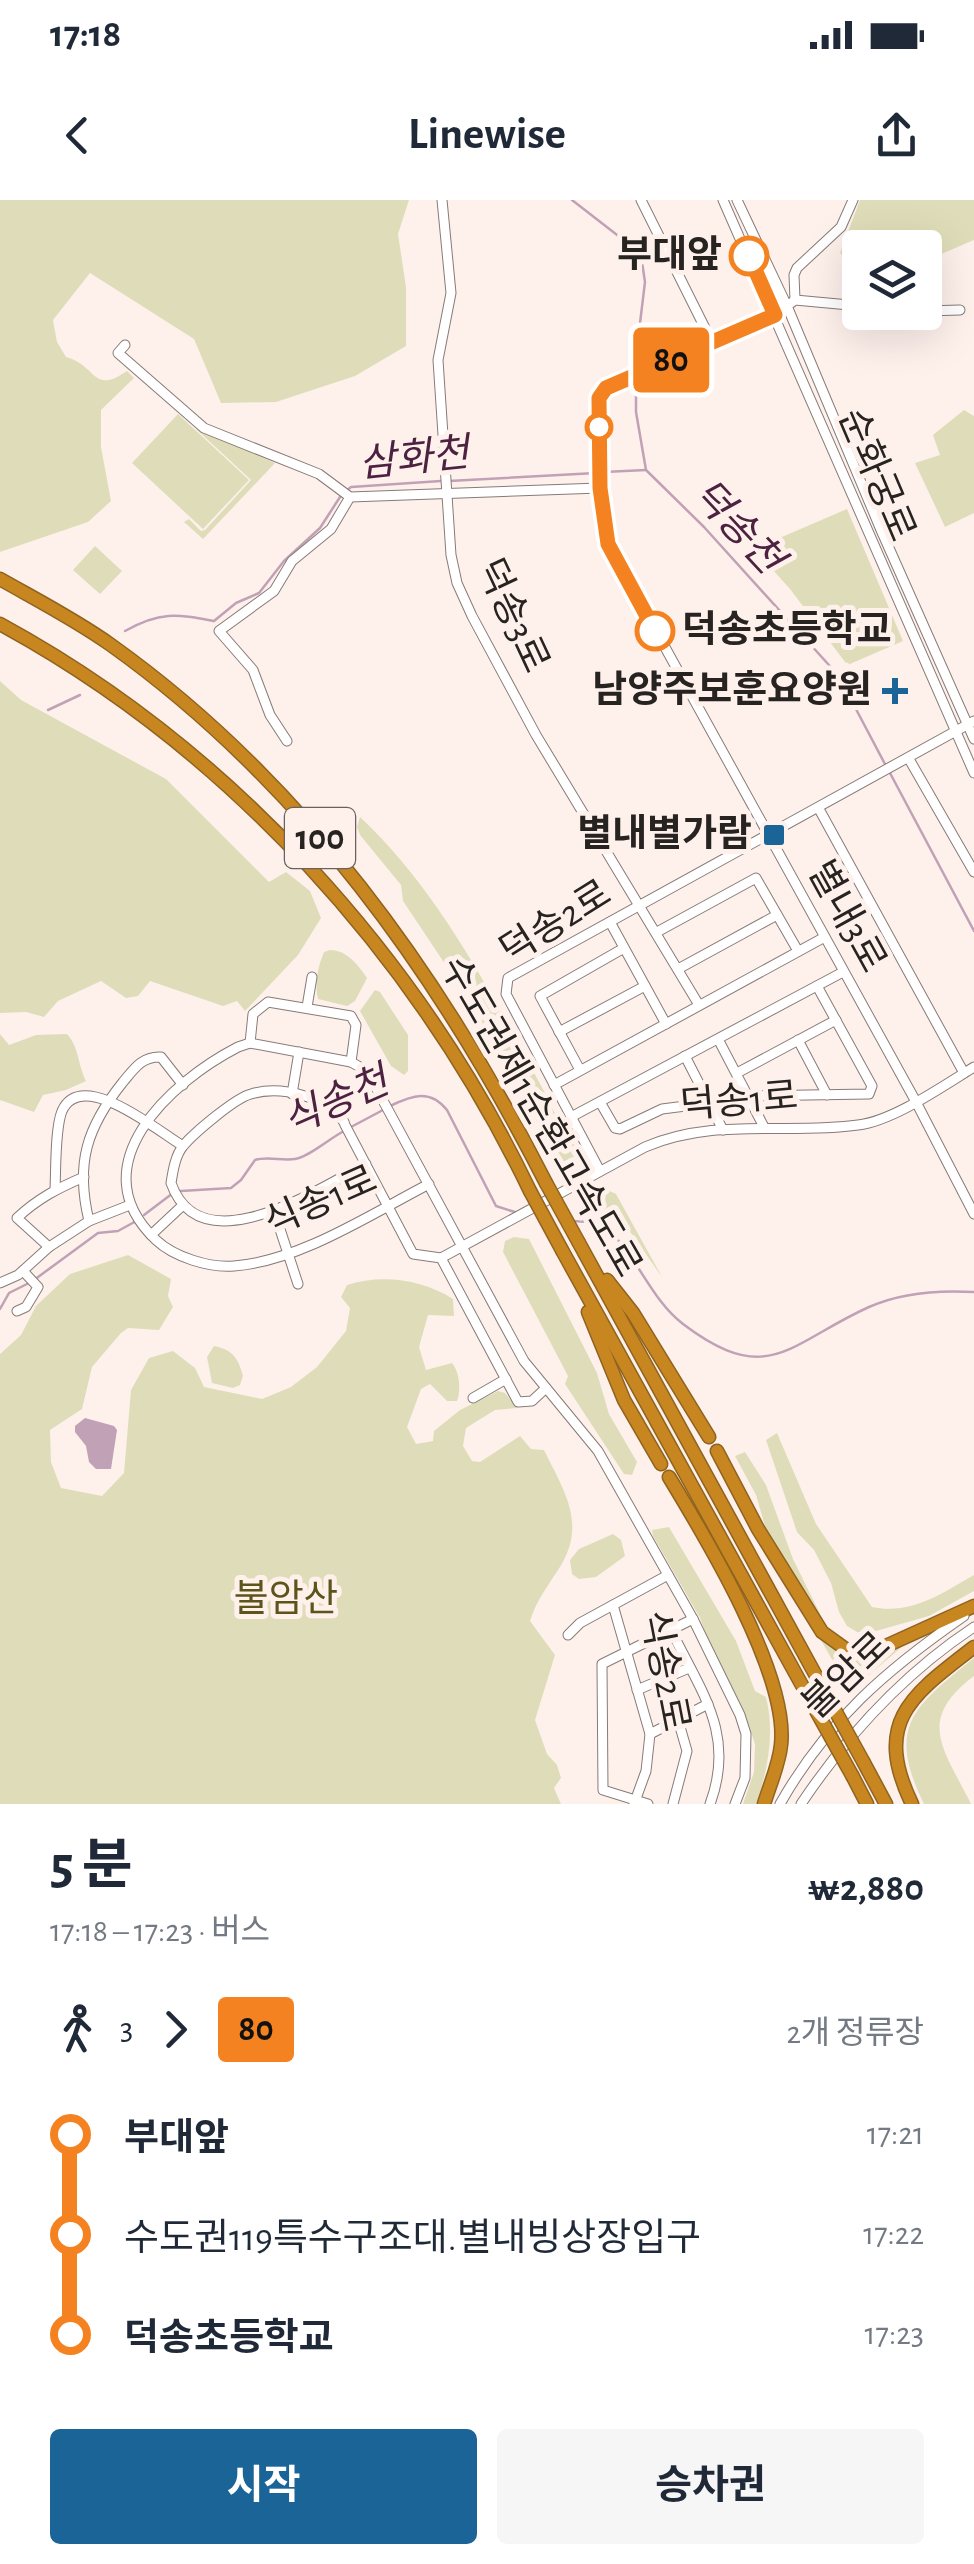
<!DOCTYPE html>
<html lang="ko">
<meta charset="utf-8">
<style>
body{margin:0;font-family:"Alegreya Sans","Noto Sans KR",sans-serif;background:#f6f6f7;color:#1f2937;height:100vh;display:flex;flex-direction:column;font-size:38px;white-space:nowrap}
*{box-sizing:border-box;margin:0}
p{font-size:32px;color:#747a83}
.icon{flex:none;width:55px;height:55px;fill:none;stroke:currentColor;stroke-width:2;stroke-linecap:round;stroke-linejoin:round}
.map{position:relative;height:1604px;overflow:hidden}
.sheet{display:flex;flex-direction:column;background:#fff;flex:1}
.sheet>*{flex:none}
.badge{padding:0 20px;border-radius:8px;font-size:35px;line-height:65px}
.fabs{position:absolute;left:842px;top:30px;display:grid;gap:20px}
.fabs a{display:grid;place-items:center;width:100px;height:100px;border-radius:10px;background:#fff;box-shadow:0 10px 40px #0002;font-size:50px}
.map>.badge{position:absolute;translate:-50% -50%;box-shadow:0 0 0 5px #fff}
.legs{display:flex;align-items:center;gap:15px;height:110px;padding:0 50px;font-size:32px}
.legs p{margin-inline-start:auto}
.head{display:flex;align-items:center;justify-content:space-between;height:170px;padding:0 50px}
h1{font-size:55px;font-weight:700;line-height:75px}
.cta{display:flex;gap:20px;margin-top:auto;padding:20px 50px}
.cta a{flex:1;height:115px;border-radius:10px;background:#1a6497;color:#fff;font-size:40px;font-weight:700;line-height:115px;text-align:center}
.cta a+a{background:#f6f6f7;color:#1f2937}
ul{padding:0 50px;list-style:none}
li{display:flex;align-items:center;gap:35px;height:100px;font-size:38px}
li i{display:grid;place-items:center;width:15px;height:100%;margin:0 12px;background:currentColor}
li i::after{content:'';width:25px;height:25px;margin:-12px;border:8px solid;border-radius:50%;background:#fff}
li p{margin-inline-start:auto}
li:first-child i{background:linear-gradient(#0000 50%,currentColor 0)}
li:last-child i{background:linear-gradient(currentColor 50%,#0000 0)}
.status{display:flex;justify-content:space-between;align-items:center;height:70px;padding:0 50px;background:#fff;direction:ltr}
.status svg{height:28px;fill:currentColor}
header{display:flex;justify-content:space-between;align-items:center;height:130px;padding:0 50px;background:#fff;font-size:45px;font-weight:700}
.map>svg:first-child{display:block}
</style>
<div class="status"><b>17:18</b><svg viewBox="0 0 49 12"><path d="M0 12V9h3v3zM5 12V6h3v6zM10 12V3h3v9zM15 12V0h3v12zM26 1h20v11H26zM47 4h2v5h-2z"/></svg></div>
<header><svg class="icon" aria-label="back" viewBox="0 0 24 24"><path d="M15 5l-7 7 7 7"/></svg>Linewise<svg class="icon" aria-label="share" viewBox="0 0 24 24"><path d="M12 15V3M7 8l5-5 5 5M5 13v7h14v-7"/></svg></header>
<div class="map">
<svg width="974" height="1604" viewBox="0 0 974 1604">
<rect width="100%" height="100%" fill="#fef1ec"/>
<g fill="#dfddb9">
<path d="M0,0H409L398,34L406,87V146L355,176L276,202L221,203L194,139L90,73L53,120L57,142L66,157C98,166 92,195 127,171L134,178L101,210V247L111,301L88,322L0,352Z"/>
<path d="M860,0H974V40L925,61V48H860V69L856,70L840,53Z"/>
<path d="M964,210L974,216V313L945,327L915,263L940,255L933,235Z"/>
<path d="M178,214L249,280L203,329L132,263Z"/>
<path d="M196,229L275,263L203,339L184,322L189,319L201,331L205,330L251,280Z"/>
<path d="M847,309L903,441L850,464L845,462L790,389L754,349Z"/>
<path d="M95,346L122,371L100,394L73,370Z"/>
<path d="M0,481L21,500L166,579L269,682L286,672L310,691L321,718L298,755L245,811L237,801L223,806L150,781L138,796L126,798L101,781L58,801L44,817L26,812L0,813Z"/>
<path d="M360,617C441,693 493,797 545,893V899L531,905L527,903L453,776L403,701L401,685L360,635L357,627Z"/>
<path d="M330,750C347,750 358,765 367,778L355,801L347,806L318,799C314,784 318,766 324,752Z"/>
<path d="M375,790L380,792L408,835V871L404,875L391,866L360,811Z"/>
<path d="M67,834C79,847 78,865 86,881L66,890L43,895L34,912L0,900V834L9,845L36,835Z"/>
<path d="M550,905L584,961L582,968L569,972L565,970L534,916Z"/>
<path d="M601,987L616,994L662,1077L626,1026L592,1005L589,997Z"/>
<path d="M514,1037L529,1039L597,1173L609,1214L637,1262L632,1275L624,1274L565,1184L568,1176L503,1052L505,1041Z"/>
<path d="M128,1055L171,1079L168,1096L173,1107L159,1130L128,1128L121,1133L92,1167L82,1209L50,1230L51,1262L61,1288L102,1296L124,1273L131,1190L149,1158L173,1151L195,1168L204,1187L262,1199L291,1187L317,1167L346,1131L350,1108L341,1097L347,1085C381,1074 422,1079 453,1099L454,1116L428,1115L419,1147L426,1170L452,1163C460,1173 461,1190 457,1201H447L430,1184L421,1189L407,1227L416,1244L433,1241L434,1231L460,1210L498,1191L505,1193L517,1208L495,1210L466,1228L463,1246L472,1261L480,1262L520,1236L531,1249L544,1250C564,1291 587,1323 560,1367C548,1386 537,1399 530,1421L555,1455L535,1520L547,1554L557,1565L561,1578L554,1588L561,1604H0V1154L21,1135L36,1106L70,1074Z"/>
<path d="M214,1146C233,1150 238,1158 243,1176L240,1185L233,1188L212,1183L207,1157Z"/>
<path d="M777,1233L816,1324L872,1407C911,1415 941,1394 974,1375V1391L929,1416L869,1433L857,1432L847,1426L839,1412L831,1383L814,1350L797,1332L766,1240Z"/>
<path d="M745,1252L766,1285L793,1359L827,1428L783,1360L765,1326L756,1295L735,1256Z"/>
<path d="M669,1327L736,1441L755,1491L766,1497C775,1533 768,1570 756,1604H743L754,1572L755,1544L745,1514L713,1453L700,1418L653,1336L652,1330Z"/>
<path d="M613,1334L621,1340L625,1356L596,1377L579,1379L572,1374L570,1360L579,1349Z"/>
<path d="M814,1428C850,1458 858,1462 903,1446L850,1491Z"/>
<path d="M974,1458V1476C915,1521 944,1549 971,1604H924C885,1525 915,1506 974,1458Z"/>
</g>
<path fill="#c1a1b6" d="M85,1218L114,1226L117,1230L111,1269H96L89,1262L86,1246L75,1232V1226Z"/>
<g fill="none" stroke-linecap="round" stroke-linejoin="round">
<g stroke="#c1a1b6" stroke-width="2.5">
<path d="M572,0L630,45L642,62L645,82L636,156V212L646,270L704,327L838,475L886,566"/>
<path d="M604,272L646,270"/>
<path d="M449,281L596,273"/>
<path d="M346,291L351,287L441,281"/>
<path d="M125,431C160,411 176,414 214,421L236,403L259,393L284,361L320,328L340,297"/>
<path d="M48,510L80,495"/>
<path d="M890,573L974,731"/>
<path d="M390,906C413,895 430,889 447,910L496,1006L518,1013"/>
<path d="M351,927L383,910"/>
<path d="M181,991L231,988L241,980L255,960C268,956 281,961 295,959C309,957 330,938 344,931"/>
<path d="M144,1015L173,993"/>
<path d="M571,1021L592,1022L607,1029C637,1055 651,1100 683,1124C769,1189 789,1143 869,1107C900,1093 940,1090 974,1092"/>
<path d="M34,1080L98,1033L118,1031L138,1020"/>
<path d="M0,1109L9,1093L27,1084"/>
</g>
<defs>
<g id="minor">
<path d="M442,0L451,93L438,160L451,355L457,383L472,416L536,535L699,805"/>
<path d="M641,0L713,144"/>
<path d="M723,0L974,573"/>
<path d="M737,0L787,106L881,330L974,539"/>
<path d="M795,100L794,75L797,68L841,27L853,0"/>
<path d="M860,106L795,100L775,115L601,192L600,288L608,344L915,900L974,1014"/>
<path d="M925,111L960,110"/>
<path d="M125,145L118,153L204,228L319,274L350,297L600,288"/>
<path d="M287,541L270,515L253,470L219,431L274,391L292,361L331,329L350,297"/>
<path d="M909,559L974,672"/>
<path d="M819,609L964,873"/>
<path d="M610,722L666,824"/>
<path d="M657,732L756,678L798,751"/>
<path d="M678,769L777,715"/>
<path d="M307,807L312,777"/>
<path d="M559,832L645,786"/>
<path d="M718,839L764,927"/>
<path d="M798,840L827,895"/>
<path d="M250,843L253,814L268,802L351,816L356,825L351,862"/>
<path d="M685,856L723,930"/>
<path d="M580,870L540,796L624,748"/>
<path d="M737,873L836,820"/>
<path d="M554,885L823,738"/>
<path d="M292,894L299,852"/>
<path d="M749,896L869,894L872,886L817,786"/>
<path d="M600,902L615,928L620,929L662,909L709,903"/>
<path d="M571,917L843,772"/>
<path d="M366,964C318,989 201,1067 171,983C173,971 175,956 183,946C194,933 235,898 251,894C282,885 326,897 344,922L345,925L413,1054L441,1058L645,947C715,917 786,935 858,925C893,921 943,886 974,867"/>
<path d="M600,971L506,794L508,778L974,521"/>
<path d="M429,984C371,1014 300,1061 234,1066C209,1068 174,1057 156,1040C78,966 170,882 238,847L250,843L351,862L367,871L524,1161L598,1251L693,1419L740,1515L746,1534L745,1578L735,1604"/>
<path d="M55,989C56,969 55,928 62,911C82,867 159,932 183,946"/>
<path d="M130,1005L89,1021C75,963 87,927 123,882C134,869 142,856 161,857L183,885"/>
<path d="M274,1011L298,1084"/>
<path d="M151,1035L182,1006"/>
<path d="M49,1047L17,1018C37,999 58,988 84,977"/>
<path d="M441,1058L518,1202L532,1201L546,1188"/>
<path d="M0,1083L18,1075L49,1047L89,1021"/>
<path d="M17,1111L26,1107L38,1087L23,1071"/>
<path d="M473,1198L506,1179"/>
<path d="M671,1430C701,1492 736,1534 710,1604"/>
<path d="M568,1435L580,1423L613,1405"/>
<path d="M637,1490L689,1468"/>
<path d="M650,1534L708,1504"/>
<path d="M634,1604L646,1571L650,1534L613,1405L668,1375"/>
<path d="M648,1604L603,1590L602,1464L693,1419"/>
<path d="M673,1604L687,1551L678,1520"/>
<path d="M780,1604C827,1521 886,1470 964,1416"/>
<path d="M801,1604C848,1534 903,1474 974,1427"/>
</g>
<g id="highway">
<path d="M0,379C37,400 76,420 111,445C303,582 440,775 546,983"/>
<path d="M0,424C230,549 417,756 530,991"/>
<path d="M579,1043L826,1494"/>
<path d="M563,1052L814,1507"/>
<path d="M607,1080L633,1113L709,1237"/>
<path d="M588,1112L624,1200L661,1264"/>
<path d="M717,1251L758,1329L822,1432L847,1450H877L974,1406"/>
<path d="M669,1277C706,1338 789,1475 781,1545C779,1565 770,1584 764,1604"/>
<path d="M864,1563L886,1604"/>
<path d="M853,1577L867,1604"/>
<path d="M912,1604C872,1521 912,1495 974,1447"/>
</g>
</defs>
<use href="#minor" stroke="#877b77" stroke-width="11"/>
<use href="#highway" stroke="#8f6320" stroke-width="15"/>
<use href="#minor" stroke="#fff" stroke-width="9"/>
<use href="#highway" stroke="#c7861f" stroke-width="12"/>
<defs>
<g id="highway-bridge">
<path d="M546,983L579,1043"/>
<path d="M530,991L563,1052"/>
<path d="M826,1494L864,1563"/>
<path d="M814,1507L853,1577"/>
</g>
</defs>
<use href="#highway-bridge" stroke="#8f6320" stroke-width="15" stroke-linecap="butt"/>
<use href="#highway-bridge" stroke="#c7861f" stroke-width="12"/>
</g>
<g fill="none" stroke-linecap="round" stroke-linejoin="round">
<defs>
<path id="line-1" d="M655,431L608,344L600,288L599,198L606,188L775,115L749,56"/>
</defs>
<use href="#line-1" stroke="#fff" stroke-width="22"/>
<use href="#line-1" stroke="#f58220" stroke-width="15"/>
</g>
<g fill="#fff" stroke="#f58220" stroke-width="5">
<circle cx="749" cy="56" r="18"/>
<circle cx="599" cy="227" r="12"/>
<circle cx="655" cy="431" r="18"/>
</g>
<g fill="#1a6497" stroke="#fef1ec" stroke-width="4">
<path d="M890 476h10v10h10v10h-10v10h-10v-10h-10v-10h10z"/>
<rect x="762" y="623" width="24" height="24" rx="5"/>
</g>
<g text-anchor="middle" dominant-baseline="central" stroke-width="10" stroke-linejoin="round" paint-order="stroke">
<rect fill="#fef1ec" stroke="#68615e" stroke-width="2.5" x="285" y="608" width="70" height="60" rx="8"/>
<g font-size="35" font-weight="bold" fill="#272321">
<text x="320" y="638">100</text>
</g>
<g font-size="38" font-weight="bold" fill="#272321" stroke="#fef1ec" text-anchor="end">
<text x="722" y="56">부대앞</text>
<text x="682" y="431" text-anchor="start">덕송초등학교</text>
</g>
<g font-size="38" fill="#272321" stroke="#fef1ec">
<text transform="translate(876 275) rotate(67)">순화궁로</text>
<text transform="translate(512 416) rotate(65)">덕송3로</text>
<text transform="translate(846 717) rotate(61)">별내3로</text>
<text transform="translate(556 723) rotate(-32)">덕송2로</text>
<text transform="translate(739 902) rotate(-5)">덕송1로</text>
<text transform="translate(540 917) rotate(60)">수도권제1순환고속도로</text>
<text transform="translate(321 1002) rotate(-24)">식송1로</text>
<text transform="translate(664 1471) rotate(79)">식송2로</text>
<text transform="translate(847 1476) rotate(-44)">불암로</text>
</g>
<g font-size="38" font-weight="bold" fill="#272321" stroke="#fef1ec" text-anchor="end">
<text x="872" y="491">남양주보훈요양원</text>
<text x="752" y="635">별내별가람</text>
</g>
<g font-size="38" fill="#5b551b" stroke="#fef1ec">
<text x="286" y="1400">불암산</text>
</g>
<g font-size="40" font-style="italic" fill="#4d2241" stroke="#fef1ec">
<text transform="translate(414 259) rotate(-6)">삼화천</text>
<text transform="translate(737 327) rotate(47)">덕송천</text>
<text transform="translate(336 902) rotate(-24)">식송천</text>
</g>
</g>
</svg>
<div class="fabs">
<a><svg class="icon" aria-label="layers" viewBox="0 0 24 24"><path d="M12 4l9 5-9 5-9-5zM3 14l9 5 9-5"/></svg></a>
</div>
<b class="badge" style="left:671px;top:160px;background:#f58220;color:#111">80</b>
</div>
<section class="sheet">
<div class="head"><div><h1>5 분</h1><p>17:18 – 17:23 · 버스</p></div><b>₩2,880</b></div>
<div class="legs"><svg class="icon" aria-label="walk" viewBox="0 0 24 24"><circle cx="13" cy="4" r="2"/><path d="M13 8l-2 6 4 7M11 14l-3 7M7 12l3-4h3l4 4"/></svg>3<svg class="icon" aria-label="forward" viewBox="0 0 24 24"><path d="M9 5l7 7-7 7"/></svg><b class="badge" style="background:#f58220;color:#111">80</b><p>2개 정류장</p></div>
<ul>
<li><i style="color:#f58220"></i><b>부대앞</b><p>17:21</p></li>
<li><i style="color:#f58220"></i><span>수도권119특수구조대.별내빙상장입구</span><p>17:22</p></li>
<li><i style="color:#f58220"></i><b>덕송초등학교</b><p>17:23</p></li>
</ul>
<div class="cta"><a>시작</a><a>승차권</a></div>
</section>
